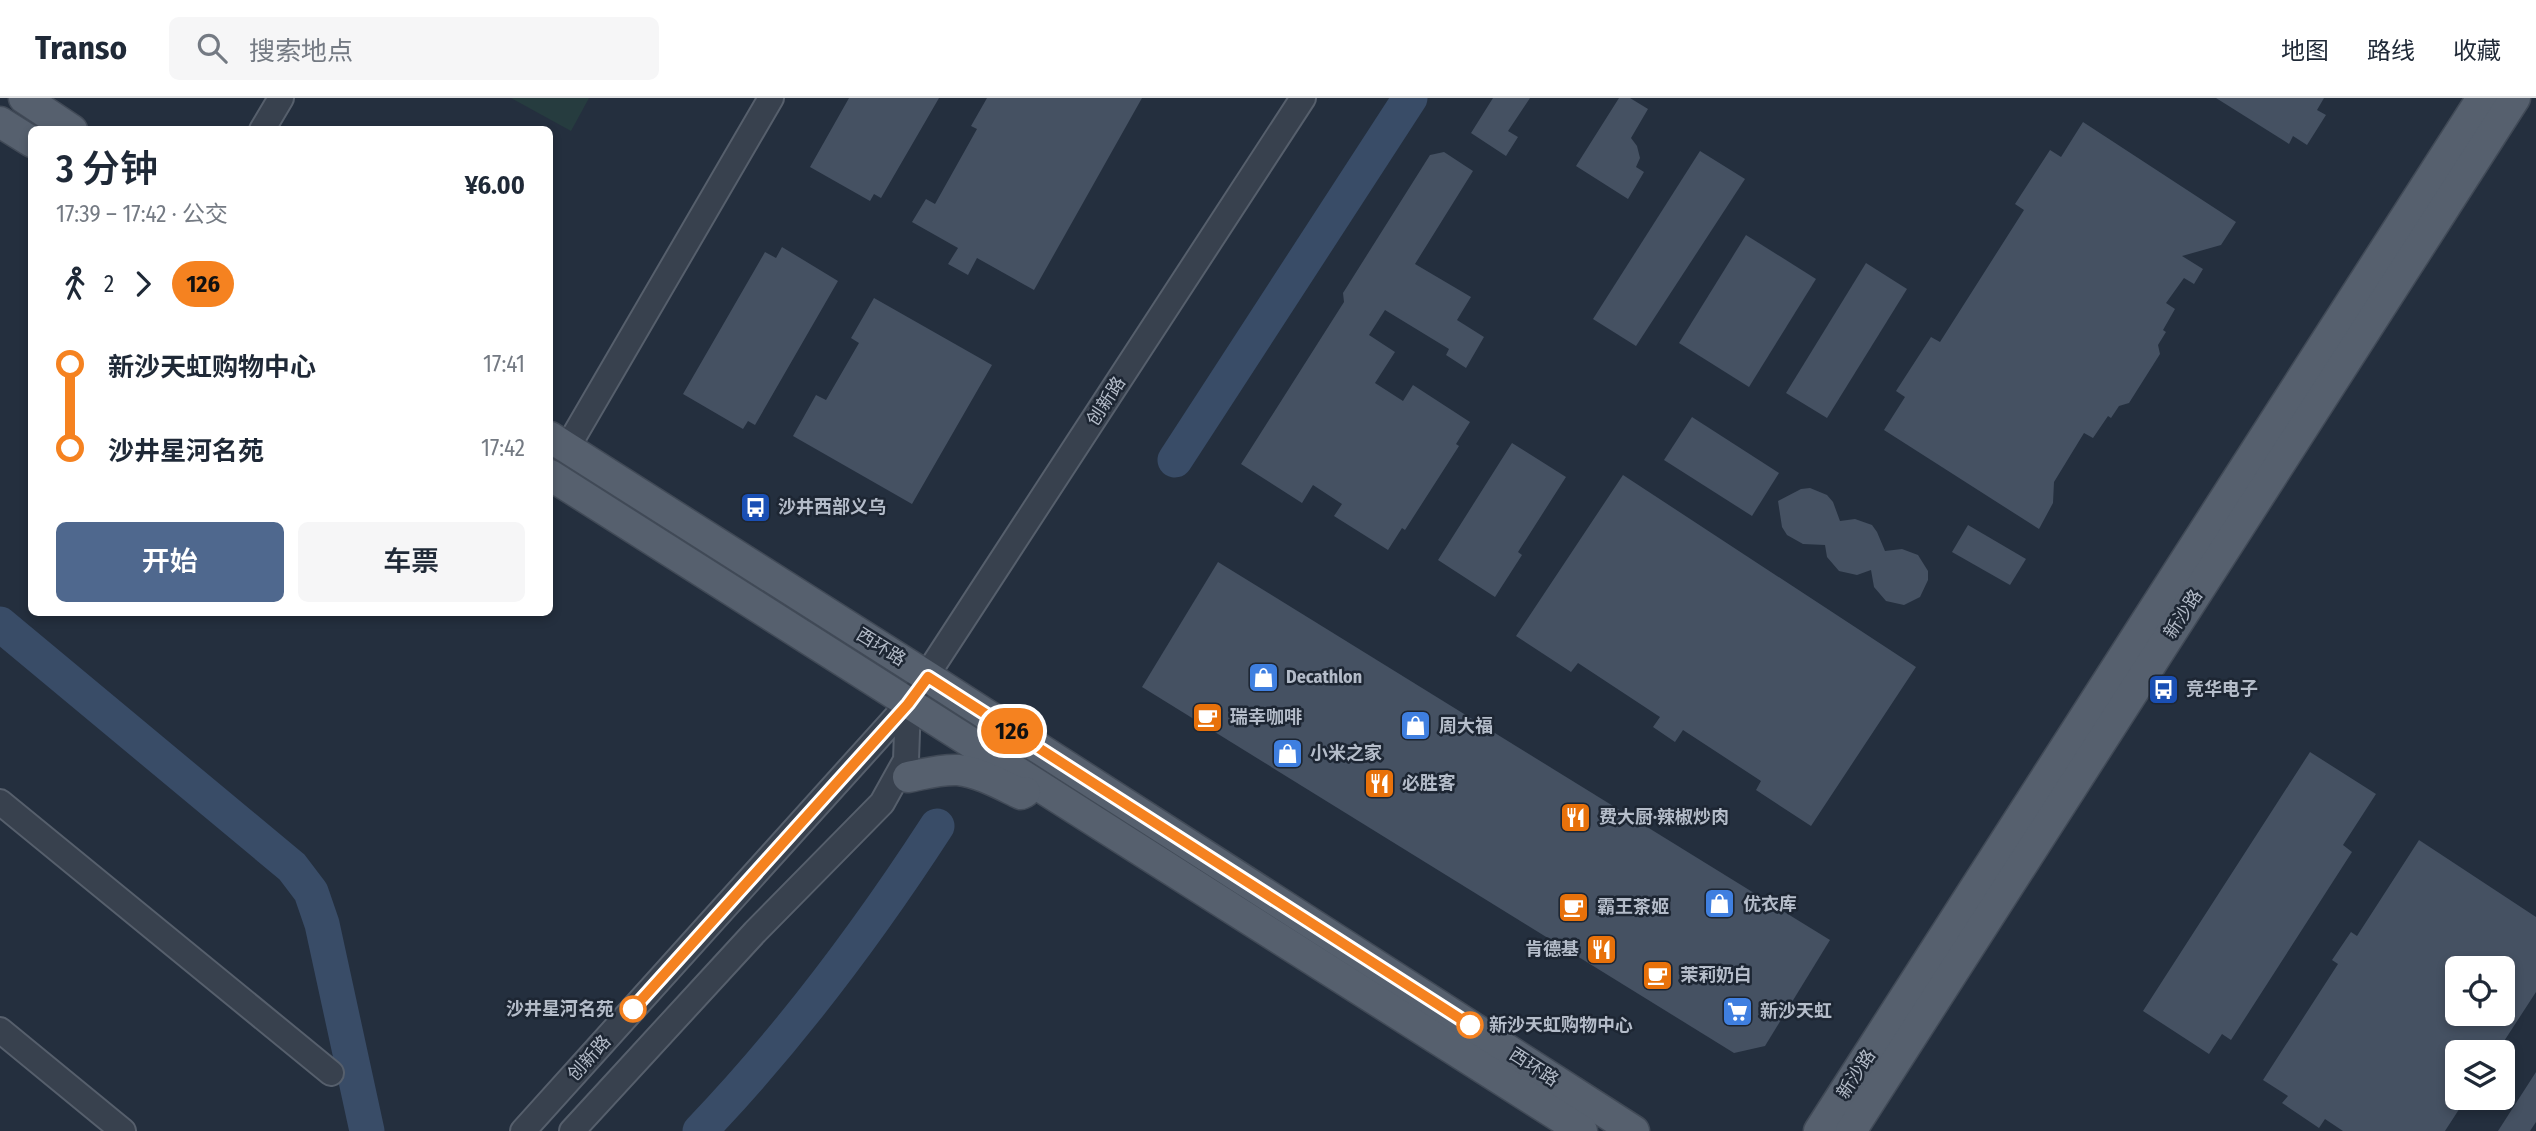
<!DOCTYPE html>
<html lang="zh">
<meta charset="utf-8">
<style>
body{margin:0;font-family:"Fira Sans Condensed","Noto Sans SC",sans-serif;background:#f6f6f7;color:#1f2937;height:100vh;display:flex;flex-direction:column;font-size:26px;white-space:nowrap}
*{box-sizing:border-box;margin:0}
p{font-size:23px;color:#747a83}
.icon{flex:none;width:38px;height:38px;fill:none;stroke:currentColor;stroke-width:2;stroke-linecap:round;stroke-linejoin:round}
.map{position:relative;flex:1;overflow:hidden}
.sheet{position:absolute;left:28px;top:28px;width:525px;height:490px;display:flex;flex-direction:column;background:#fff;border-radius:10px;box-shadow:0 4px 10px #0003}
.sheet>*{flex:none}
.badge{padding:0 14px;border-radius:23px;font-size:24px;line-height:46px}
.fabs{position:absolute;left:2445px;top:858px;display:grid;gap:14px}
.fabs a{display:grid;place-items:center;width:70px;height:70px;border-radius:10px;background:#fff;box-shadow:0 4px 10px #0003;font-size:35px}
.map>.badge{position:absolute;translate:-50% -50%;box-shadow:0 0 0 4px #fff}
.legs{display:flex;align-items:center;gap:10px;height:77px;padding:0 28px;font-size:23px}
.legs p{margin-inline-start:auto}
.summary{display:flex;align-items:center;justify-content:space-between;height:119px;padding:0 28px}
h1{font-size:38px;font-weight:600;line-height:52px}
.cta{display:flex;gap:14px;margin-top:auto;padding:14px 28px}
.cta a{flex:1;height:80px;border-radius:10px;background:#4f688e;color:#fff;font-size:28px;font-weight:600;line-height:80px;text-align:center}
.cta a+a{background:#f6f6f7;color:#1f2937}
ul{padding:0 28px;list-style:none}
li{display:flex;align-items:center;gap:24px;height:84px;font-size:26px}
li i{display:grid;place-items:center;width:10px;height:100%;margin:0 9px;background:currentColor}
li i::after{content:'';width:18px;height:18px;margin:-9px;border:5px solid;border-radius:50%;background:#fff}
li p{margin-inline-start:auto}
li:first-child i{background:linear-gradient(#0000 50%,currentColor 0)}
li:last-child i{background:linear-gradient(currentColor 50%,#0000 0)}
header{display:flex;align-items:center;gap:42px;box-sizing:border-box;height:98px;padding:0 35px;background:#fff;border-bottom:2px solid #e0e1e3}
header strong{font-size:33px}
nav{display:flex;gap:38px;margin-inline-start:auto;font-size:24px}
.search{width:490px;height:63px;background:#f6f6f7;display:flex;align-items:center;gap:18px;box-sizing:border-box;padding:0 24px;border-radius:10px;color:#747a83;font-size:26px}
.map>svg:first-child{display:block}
</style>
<header>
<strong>Transo</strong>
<div class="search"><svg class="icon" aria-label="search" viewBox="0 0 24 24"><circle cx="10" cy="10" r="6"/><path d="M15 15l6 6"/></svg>搜索地点</div>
<nav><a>地图</a><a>路线</a><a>收藏</a></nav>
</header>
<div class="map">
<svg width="2536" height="1033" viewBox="0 0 2536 1033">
<rect width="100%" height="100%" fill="#242f3e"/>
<path fill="#263c3f" d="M511,0H589L571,33Z"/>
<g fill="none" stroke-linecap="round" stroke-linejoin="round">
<g stroke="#394c67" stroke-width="35">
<path d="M1175,362L1410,0"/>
<path d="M0,526L292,769L311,794L322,826L367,1033"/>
<path d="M700,1033C789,940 867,836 937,728"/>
</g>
</g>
<g fill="#455162" fill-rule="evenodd">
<path d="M849,0H939L881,100L874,96L870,103L810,69Z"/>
<path d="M987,0H1142L1034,192L977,160L968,177L948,166L958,150L912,124L926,101L935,106L977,31L971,28Z"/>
<path d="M1493,0H1530L1508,33L1518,39L1506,58L1471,35Z"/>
<path d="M1619,0H1630L1648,11L1631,40L1637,48L1640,60L1636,69L1644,74L1628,101L1576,68Z"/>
<path d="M2216,0H2324L2317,12L2326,17L2307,47L2293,38L2289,46Z"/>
<path d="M2083,24L2236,124L2221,147L2182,158L2203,171L2194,186L2184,180L2166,205L2175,211L2163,232L2166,234L2158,247L2160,256L2129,305L2119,308L2111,320L2108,318L2093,340L2084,335L2054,384L2053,405L2039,431L1884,332L1905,299L1896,293L1931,239L1940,244L2024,112L2015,106L2050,52L2061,59Z"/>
<path d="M1700,53L1745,81L1636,248L1593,221Z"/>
<path d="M1444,54L1473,73L1415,166L1471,199L1457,222L1484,239L1466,270L1446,257L1449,251L1385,212L1369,237L1395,254L1375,285L1403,303L1413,287L1470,324L1456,346L1459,348L1405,432L1402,430L1388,452L1334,418L1342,406L1313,387L1302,405L1241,366L1344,204L1343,195L1430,57Z"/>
<path d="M1746,137L1816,181L1749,289L1679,245Z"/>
<path d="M782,149L838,183L755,327L748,323L743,331L683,296L765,154L776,160Z"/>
<path d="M1866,165L1907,191L1827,320L1786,295Z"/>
<path d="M874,200L992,267L912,406L793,338L816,297L826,302L859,245L851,240Z"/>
<path d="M1692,319L1779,375L1752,418L1664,362Z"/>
<path d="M1512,345L1566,379L1518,454L1522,457L1495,499L1438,462Z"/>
<path d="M1623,377L1916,569L1811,728L1756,692L1761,683L1683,632L1675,644L1653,629L1660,619L1578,565L1571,574L1516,538Z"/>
<path d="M1810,390L1827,397L1833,404L1840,423L1855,421L1872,427L1877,434L1885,453L1902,451L1918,457L1928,473V482L1920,499L1904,507L1886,503L1874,489L1871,472L1857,477L1839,473L1827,459L1825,447L1803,446L1787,437L1782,429L1778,403L1801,391Z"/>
<path d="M1968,427L2026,461L2010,487L1952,454Z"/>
<path d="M1218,464L1830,842L1765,948L1734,955L1142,589Z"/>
<path d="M2310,654L2376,696L2343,747L2352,754L2231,942L2222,936L2209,956L2143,913Z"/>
<path d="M2419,742L2536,819V894L2497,954H2457V999H2467L2445,1033H2343L2325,1021L2319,1030L2282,1005L2288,998L2263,982L2338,866L2332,862L2351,834L2357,838ZM2457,870H2502V915H2457Z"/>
<path d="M2536,974V1024L2530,1033H2498Z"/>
</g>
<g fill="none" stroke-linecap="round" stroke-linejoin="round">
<defs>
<g id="minor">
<path d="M262,32L281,0"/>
<path d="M567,350L771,0"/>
<path d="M0,704L331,975"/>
<path d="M0,932L123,1033"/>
<path d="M523,1033L908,606L1303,0"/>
<path d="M572,1033L755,834L882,705L906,662L908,606"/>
</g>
<g id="major">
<path d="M24,0L72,32"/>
<path d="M0,24L32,44"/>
<path d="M550,339L928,579L1634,1033"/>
<path d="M550,377L1582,1033"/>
<path d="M908,679C924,676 941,671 958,672C979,674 1002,687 1021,696L1025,694"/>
<path d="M1819,1033L2482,0"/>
<path d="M1851,1033L2515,0"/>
</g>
</defs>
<use href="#minor" stroke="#565f6c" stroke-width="28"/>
<use href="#major" stroke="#414a57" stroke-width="33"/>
<use href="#minor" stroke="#38414e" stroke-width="24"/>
<use href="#major" stroke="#56606e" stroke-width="30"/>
</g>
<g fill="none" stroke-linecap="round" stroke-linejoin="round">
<defs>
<path id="line-1" d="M633,911L908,606L928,579L1470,927"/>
</defs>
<use href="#line-1" stroke="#fff" stroke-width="16"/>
<use href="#line-1" stroke="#f58220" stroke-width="10"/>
</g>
<defs>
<symbol id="bus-square" viewBox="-11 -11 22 22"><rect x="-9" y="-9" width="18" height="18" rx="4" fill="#1a4fb4" stroke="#1d2633"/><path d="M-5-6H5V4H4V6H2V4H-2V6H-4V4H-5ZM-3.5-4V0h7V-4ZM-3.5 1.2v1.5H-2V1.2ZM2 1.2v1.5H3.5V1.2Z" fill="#fff"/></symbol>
<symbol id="shop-square" viewBox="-11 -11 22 22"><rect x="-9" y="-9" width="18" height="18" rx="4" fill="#3f7fe0" stroke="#1d2633"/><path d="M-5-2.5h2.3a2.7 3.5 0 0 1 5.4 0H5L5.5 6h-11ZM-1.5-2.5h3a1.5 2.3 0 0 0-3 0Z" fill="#fff"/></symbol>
<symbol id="cafe-square" viewBox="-11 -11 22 22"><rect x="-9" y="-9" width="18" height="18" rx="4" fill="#e8710a" stroke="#1d2633"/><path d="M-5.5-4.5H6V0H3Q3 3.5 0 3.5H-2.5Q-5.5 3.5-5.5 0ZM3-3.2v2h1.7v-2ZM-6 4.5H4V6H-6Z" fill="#fff"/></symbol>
<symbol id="restaurant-square" viewBox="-11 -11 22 22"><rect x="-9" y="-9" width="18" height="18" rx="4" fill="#e8710a" stroke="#1d2633"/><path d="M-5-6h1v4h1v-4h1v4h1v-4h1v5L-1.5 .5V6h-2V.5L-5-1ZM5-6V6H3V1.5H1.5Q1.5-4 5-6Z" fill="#fff"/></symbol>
<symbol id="supermarket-square" viewBox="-11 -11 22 22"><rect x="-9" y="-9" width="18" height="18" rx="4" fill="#3f7fe0" stroke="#1d2633"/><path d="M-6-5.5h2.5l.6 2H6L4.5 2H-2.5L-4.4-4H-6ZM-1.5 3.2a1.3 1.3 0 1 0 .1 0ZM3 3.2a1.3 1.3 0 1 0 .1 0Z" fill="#fff"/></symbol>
</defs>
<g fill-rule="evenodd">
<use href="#bus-square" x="738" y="392" width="35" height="35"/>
<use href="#shop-square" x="1246" y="562" width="35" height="35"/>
<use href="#bus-square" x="2146" y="574" width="35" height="35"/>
<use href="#cafe-square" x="1190" y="602" width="35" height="35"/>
<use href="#shop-square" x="1398" y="610" width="35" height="35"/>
<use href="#shop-square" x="1270" y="638" width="35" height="35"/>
<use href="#restaurant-square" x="1362" y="668" width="35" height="35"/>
<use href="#restaurant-square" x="1558" y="702" width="35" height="35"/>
<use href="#shop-square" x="1702" y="788" width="35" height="35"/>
<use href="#cafe-square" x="1556" y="792" width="35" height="35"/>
<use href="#restaurant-square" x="1584" y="834" width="35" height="35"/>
<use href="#cafe-square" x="1640" y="860" width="35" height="35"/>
<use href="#supermarket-square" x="1720" y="896" width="35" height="35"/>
</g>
<g fill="#fff" stroke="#f58220" stroke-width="3.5">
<circle cx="633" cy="911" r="12"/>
<circle cx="1470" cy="927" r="12"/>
</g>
<g text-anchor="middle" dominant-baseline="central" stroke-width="5" stroke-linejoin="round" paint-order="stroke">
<g font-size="18" fill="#b4bcc9" stroke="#1d2633">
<text transform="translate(1106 303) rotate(-57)">创新路</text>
<text transform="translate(2183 516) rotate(-57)">新沙路</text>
<text transform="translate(881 549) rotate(32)">西环路</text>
<text transform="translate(589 960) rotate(-48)">创新路</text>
<text transform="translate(1534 969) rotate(33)">西环路</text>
<text transform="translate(1856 976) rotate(-57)">新沙路</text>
</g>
<g font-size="18" font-weight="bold" fill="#b4bcc9" stroke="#1d2633" text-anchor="start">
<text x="778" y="409">沙井西部义乌</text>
<text x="1286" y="579">Decathlon</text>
<text x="2186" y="591">竞华电子</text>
<text x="1230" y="619">瑞幸咖啡</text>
<text x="1439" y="628">周大福</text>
<text x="1310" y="655">小米之家</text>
<text x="1402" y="685">必胜客</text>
<text x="1599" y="719">费大厨·辣椒炒肉</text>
<text x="1743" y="806">优衣库</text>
<text x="1597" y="809">霸王茶姬</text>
<text x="1579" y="851" text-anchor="end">肯德基</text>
<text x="1680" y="877">茉莉奶白</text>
<text x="1760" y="913">新沙天虹</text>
</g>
<g font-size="18" font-weight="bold" fill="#b4bcc9" stroke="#1d2633" text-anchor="end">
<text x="614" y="911">沙井星河名苑</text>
<text x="1489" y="927" text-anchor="start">新沙天虹购物中心</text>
</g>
</g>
</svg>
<div class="fabs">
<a><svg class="icon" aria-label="locate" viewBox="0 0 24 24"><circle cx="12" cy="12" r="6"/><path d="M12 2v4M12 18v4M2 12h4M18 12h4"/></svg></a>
<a><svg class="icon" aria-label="layers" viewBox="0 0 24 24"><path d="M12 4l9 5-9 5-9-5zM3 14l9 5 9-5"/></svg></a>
</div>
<b class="badge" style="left:1012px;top:633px;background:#f58220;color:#111">126</b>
<section class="sheet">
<div class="summary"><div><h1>3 分钟</h1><p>17:39 – 17:42 · 公交</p></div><b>¥6.00</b></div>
<div class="legs"><svg class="icon" aria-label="walk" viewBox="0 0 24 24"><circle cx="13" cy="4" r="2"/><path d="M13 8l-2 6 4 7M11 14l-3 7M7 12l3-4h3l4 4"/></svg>2<svg class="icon" aria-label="forward" viewBox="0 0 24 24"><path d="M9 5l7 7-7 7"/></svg><b class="badge" style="background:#f58220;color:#111">126</b></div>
<ul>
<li><i style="color:#f58220"></i><b>新沙天虹购物中心</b><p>17:41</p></li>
<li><i style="color:#f58220"></i><b>沙井星河名苑</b><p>17:42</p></li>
</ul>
<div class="cta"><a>开始</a><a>车票</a></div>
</section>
</div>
